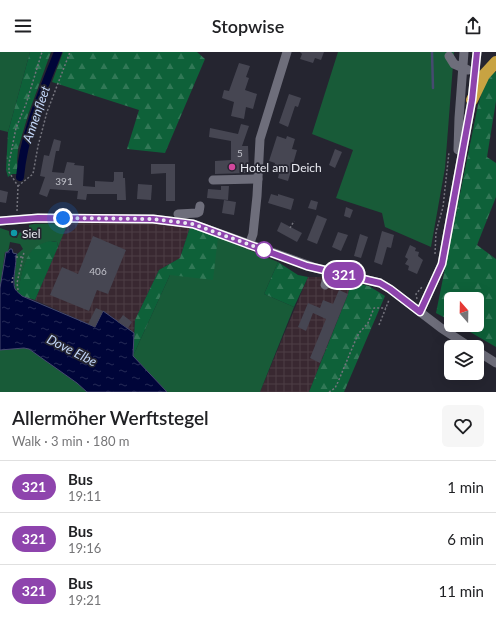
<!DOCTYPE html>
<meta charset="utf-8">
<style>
body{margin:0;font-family:Lato,sans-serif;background:#f6f6f6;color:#202124;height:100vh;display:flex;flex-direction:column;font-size:15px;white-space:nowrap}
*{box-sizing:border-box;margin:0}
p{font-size:13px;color:#757577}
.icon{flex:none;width:22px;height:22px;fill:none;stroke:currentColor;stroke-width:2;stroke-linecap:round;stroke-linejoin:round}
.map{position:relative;height:340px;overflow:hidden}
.panel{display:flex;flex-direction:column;background:#fff;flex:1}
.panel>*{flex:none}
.badge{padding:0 8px;border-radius:13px;font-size:14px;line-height:26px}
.needle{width:26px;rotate:340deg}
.tools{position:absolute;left:444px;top:240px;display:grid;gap:8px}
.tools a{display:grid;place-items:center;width:40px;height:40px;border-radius:6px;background:#fff;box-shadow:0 4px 16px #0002;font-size:20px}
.you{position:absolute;width:20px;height:20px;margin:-10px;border:3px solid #fff;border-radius:50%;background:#1a73e8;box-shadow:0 0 0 6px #1a73e833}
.map>.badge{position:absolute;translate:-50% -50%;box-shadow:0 0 0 2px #fff}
.round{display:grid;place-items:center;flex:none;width:42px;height:42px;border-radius:6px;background:#f6f6f6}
.headline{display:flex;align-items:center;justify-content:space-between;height:68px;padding:0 12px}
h1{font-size:19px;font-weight:600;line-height:30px}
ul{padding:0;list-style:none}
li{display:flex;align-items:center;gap:12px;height:52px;padding:0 12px;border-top:1px solid #e0e0e0}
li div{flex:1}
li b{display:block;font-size:15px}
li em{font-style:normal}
li .badge{min-width:44px;font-weight:700;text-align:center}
header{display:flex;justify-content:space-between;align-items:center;height:52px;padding:0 12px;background:#fff;font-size:18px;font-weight:600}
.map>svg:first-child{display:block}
</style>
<header><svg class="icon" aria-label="menu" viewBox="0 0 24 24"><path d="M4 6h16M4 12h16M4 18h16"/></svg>Stopwise<svg class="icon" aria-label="share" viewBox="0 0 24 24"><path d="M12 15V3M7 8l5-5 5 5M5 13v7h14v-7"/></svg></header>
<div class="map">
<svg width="496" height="340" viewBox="0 0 496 340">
<defs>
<pattern id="industrial-grid" width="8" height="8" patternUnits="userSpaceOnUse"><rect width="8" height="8" fill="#392831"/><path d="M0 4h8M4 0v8" fill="none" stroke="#4c3d45"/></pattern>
<pattern id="forest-firs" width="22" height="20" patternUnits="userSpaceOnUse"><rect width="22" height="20" fill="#0e6139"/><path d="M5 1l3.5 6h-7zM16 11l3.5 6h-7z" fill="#317856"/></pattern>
<pattern id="water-ripples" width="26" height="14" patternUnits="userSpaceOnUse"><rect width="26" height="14" fill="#000539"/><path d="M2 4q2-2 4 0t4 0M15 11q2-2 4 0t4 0" fill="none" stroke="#252a56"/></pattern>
</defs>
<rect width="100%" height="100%" fill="#252530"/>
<g fill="url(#industrial-grid)">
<path d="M68,171H152L190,175L180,206L159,218L135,268L134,281L103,260L95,275L35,248Z"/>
<path d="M308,225H325L351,230L348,242L309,340H260Z"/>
</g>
<g fill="#185b38">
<path d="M0,0H30L8,80L0,78Z"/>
<path d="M338,0H454L445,116L431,195L385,175L382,161L336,146L353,98L312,82Z"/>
<path d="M68,171L58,195L57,190C51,188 47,190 42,192C23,201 22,222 18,241C11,233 16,217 16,207L15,204L23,197L20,192L10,190L8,200H5L0,236V176L9,179L10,184L17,186L18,181L29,178V173L34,172Z"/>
<path d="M218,185L278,210L264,242L294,255L260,340H167L133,304L170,223Z"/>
<path d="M24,296L29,297L77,331L87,340H0V298Z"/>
</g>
<g fill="url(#forest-firs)">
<path d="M30,0H51L28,63L18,97L17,109L19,122H12L8,125L6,118L8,80Z"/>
<path d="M63,0H197L205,7L165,101L127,97L139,58L52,30Z"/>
<path d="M496,20V49L487,105L496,111V145L477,193L496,207V295L458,273H477V247H451V269L436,261L478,53L483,37L491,21Z"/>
<path d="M190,175L218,185L213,228L170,223L133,304L135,268L159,218L180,206Z"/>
<path d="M50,189L57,190L58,195L35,248L22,244L18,241C22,219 24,194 50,189Z"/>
<path d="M278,210L298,223L308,225L294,255L264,242Z"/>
<path d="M351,230L369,234L385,244L344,340H309L348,242Z"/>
</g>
<path fill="url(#water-ripples)" stroke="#464a70" d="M10,197H12L13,201L17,202L16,204H15L16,206C16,215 12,229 15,237C17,240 20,242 22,244L95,275L103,259L134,281L133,304L167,340H87L77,331L29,297L24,296L0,298V236L6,200H8Z"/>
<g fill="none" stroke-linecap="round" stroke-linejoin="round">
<path stroke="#464a70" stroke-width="2.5" d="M432,0L433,36"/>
<path stroke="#000539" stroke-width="8" d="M20,125C24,81 42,41 58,0"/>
</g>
<g fill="#464652">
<path d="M300,0H324L321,8L315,6L313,11L300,7L302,2Z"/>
<path d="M239,11L250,14L246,25L249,26L245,38L257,42L253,57L246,55L244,67L231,64L234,50L222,46L224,38L229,39Z"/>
<path d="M289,42L301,46L298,55L295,54L288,75L279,71Z"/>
<path d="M241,72L249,74L242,94H248L249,121L215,122V109L231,108V89L209,85L210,76L238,82Z"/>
<path d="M277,84L286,87L287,84L295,87L292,97L297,98L288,129L278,126L279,122L272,120L275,111L269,109Z"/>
<path d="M54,87L61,89L59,99H56L52,120L64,121L67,110L75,111L74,113L84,114L83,134L95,135V129L113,130L114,128V120H123V126H125L126,148H117V142H87L86,148L77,147L78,139L50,137L47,145L39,142L45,125L40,124L44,103L49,104Z"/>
<path d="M335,97L342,100L335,116L329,113Z"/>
<path d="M151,112H175V149H166V121L151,122Z"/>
<path d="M138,132L152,133L151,148L137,147Z"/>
<path d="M221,134H229L228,148L207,146L208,137L221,138Z"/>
<path d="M0,138L8,140L6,151L0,150Z"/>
<path d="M271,142L278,144V142L294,147L291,158L268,151Z"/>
<path d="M224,148L236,150L234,163L222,161Z"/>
<path d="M311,148L318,150L316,158L308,156Z"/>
<path d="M346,155L353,158L350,166L344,164Z"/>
<path d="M317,163L327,167L317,192L307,188Z"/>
<path d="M281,170L302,181L297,190L277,179Z"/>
<path d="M382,179L394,183L391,196L387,195L382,213L374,210Z"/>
<path d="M338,180L348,183L341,199L332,195Z"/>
<path d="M360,182L368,185L361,206L354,204Z"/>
<path d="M93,184L126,198L108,242L97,238L89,259L50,243L62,215L78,222Z"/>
<path d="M410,193L416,196L415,199L419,200L418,204L423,208L417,222L408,218L409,214L405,212L408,207L405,205Z"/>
<path d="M339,238L348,242L320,311L310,306L326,267L313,261L306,279L298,275L308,251L320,256L323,248L333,252Z"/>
<path d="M96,256L103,259L95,275L88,272Z"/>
<path d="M123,263L132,270L128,276L118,270Z"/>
</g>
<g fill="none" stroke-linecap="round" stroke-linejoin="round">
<g stroke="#74747d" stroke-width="1.5" stroke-dasharray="2 2" stroke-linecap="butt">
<path d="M18,134L33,122L38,94L47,60L70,0"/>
<path d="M17,159L18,134L9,120V111L16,76L26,52L42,0"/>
<path d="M290,176L294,169"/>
<path d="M435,202L436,180L443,155L449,100"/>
<path d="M16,205H22"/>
<path d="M12,231L13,223"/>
<path d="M18,238L17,231L24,200"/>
<path d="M417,247L416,242L422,235"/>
<path d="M379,273L389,248"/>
<path d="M329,340L335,336L338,330L356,287L359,281L368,271L374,256H386"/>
</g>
<g stroke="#6e6e7b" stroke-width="9">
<path d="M449,4L454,12L468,18"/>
<path d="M458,98L459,66L464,0"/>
<path d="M213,128L258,127"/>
<path d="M178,162L197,161L199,160L200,154"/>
<path d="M0,169L38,166L153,167L193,172L316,216L380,231L390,237L441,276L470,295"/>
<path d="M249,193L253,182L257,144L260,87L287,0"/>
<path d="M325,233L329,220"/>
<path d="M420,260L442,212L472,48L477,0"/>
<path d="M477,299L496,311"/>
</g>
<path stroke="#c8a342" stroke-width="12" d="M472,48L484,23L496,10"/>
</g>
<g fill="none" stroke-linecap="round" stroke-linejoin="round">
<defs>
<path id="line" d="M0,169L38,166L153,167L193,172L307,214L380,231L390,237L420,260L442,212L472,48L477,0"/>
</defs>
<use href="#line" stroke="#fff" stroke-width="9"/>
<use href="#line" stroke="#8e44ad" stroke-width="6"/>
<path stroke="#e9eaf1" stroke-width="4" stroke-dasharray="0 7.2" d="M63,166L153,167L193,172L264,198"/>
</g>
<circle fill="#d1479c" stroke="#252530" stroke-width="1.5" cx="232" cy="115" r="4"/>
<circle fill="#0f9aa8" stroke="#252530" stroke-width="1.5" cx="14" cy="181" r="4"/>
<circle fill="#fff" stroke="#8e44ad" stroke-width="2" cx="264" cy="198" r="8"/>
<g text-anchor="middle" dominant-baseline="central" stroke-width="3.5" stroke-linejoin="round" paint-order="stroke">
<g font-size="10" fill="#c0c1c9">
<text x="240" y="101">5</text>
<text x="64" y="129">391</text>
<text x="98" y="219">406</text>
</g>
<g font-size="12" fill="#e9eaf1" stroke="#252530" text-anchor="start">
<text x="240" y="115">Hotel am Deich</text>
<text x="22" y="181">Siel</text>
</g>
<g font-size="13" font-style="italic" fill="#c2d6f8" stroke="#252530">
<text transform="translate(36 62) rotate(-71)">Annenfleet</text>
<text transform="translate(72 298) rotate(27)">Dove Elbe</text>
</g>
</g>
</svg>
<div class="tools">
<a><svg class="needle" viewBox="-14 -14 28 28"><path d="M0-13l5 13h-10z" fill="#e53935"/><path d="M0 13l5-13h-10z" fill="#757577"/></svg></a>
<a><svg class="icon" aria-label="layers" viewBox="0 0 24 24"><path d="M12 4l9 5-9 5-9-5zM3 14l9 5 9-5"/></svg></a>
</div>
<div class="you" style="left:63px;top:166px"></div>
<b class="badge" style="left:344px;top:223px;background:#8e44ad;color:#fff">321</b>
</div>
<section class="panel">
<div class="headline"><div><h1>Allermöher Werftstegel</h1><p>Walk · 3 min · 180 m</p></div><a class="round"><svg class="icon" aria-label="heart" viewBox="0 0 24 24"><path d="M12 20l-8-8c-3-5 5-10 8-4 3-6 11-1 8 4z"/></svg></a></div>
<ul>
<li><span class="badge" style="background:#8e44ad;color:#fff">321</span><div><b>Bus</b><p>19:11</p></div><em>1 min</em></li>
<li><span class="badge" style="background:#8e44ad;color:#fff">321</span><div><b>Bus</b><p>19:16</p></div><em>6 min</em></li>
<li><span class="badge" style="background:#8e44ad;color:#fff">321</span><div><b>Bus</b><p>19:21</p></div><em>11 min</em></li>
</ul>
</section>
